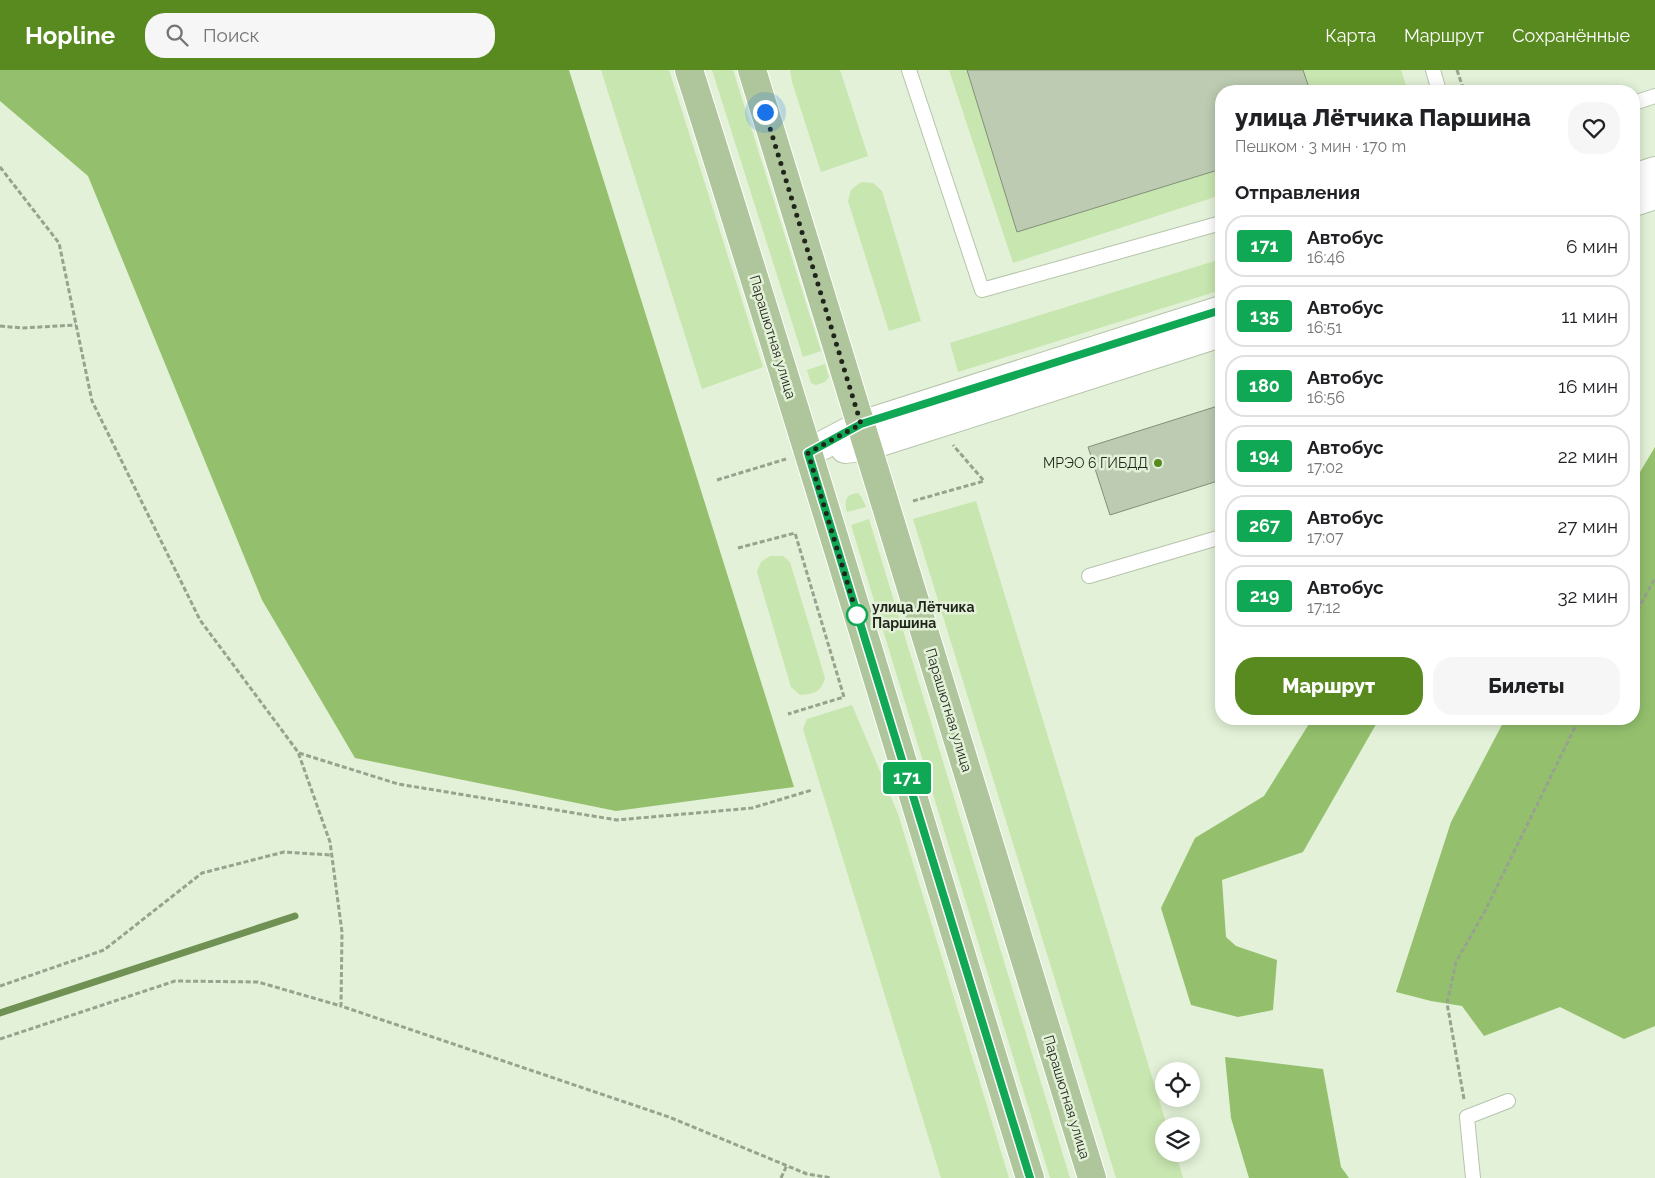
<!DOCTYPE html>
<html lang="ru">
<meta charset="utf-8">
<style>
body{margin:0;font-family:Raleway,sans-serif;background:#f6f6f6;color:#202124;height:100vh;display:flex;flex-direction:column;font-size:19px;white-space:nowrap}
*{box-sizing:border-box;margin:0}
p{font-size:16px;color:#757577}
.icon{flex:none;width:28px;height:28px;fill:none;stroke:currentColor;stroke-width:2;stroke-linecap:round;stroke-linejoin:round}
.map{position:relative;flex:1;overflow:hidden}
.panel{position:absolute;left:1215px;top:15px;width:425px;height:640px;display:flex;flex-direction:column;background:#fff;border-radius:20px;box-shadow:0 2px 12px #0003}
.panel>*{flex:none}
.badge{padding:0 10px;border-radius:4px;font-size:18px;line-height:32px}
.buttons{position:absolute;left:1155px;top:992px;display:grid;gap:10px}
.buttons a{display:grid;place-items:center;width:45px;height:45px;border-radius:50%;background:#fff;box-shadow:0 2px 12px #0003;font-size:25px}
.you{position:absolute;width:25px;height:25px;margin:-12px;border:4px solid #fff;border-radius:50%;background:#1a73e8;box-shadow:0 0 0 8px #1a73e833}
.map>.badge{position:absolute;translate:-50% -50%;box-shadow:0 0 0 2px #fff}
h2{padding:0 20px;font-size:19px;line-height:45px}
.round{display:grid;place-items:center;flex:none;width:52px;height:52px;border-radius:20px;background:#f6f6f6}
.headline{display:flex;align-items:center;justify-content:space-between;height:85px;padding:0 20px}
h1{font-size:24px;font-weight:800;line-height:38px}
.button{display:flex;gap:10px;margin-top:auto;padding:10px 20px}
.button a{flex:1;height:58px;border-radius:20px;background:#598a20;color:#fff;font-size:20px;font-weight:800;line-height:58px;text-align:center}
.button a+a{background:#f6f6f6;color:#202124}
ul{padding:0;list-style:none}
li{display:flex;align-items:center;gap:15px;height:62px;margin:0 10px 8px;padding:0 10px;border:2px solid #e0e0e0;border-radius:20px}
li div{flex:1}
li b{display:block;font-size:19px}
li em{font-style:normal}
li .badge{min-width:55px;font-weight:700;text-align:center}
header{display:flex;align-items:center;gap:30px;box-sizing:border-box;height:70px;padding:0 25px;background:#598a20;color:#fff}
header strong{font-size:24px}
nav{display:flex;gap:28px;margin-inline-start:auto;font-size:18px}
.search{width:350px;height:45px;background:#f6f6f6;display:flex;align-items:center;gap:12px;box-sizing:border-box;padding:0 18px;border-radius:20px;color:#757577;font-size:19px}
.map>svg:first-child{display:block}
</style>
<header>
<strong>Hopline</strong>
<div class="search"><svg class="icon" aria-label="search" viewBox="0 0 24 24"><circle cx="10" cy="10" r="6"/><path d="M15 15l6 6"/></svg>Поиск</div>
<nav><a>Карта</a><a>Маршрут</a><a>Сохранённые</a></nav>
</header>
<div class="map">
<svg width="1655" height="1108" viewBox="0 0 1655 1108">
<rect width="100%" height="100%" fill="#e2f1d7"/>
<g fill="#c8e6b0">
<path d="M601,0H669L763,297L702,319Z"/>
<path d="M712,0H733L821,281L803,287Z"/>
<path d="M790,0H840L868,86L821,102L792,12Z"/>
<path d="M949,0H1401L1408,21H1221V125L1013,193Z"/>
<path d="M861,112L873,113L882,121L921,251L889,261L848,131L851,120Z"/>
<path d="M1221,189V220L958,302L950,273Z"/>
<path d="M825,294L829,307L825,312L816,315L811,313L807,300Z"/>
<path d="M858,423L862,428L866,437L847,442C844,432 845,424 858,423Z"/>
<path d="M976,431L1167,1056H1164V1084H1176L1183,1108H1116L913,449Z"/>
<path d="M869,449L1070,1108H1050L851,455Z"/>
<path d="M770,486H783L790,492L825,608C821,622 814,624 800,625L791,617L757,502L761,492Z"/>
<path d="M852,635L898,744L1009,1108H941L803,659L807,649Z"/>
</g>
<g fill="#94c06d">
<path d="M0,0H569L794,717L616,741L355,688L262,530L88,106L0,31Z"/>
<path d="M1655,377V956L1624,969L1560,937L1484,966L1462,936L1431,931L1396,922L1451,752L1505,649H1634V412Z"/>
<path d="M1312,649H1379L1303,782L1222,810L1226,867L1236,876L1277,890L1273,940L1238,947L1191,935L1161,838L1195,768L1264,726Z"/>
<path d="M1225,987L1323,999L1341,1097L1349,1108H1249L1231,1048Z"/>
</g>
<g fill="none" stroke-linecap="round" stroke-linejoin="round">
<path stroke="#709154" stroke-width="7" d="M0,943L295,846"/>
</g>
<g fill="#bccbb1" stroke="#829078">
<path d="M967,0H1303L1310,21H1221V99L1017,162Z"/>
<path d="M1221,335V410L1110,445L1088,377Z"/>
</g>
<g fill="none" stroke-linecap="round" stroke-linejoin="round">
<defs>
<g id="lane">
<path d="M909,0L982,220L1221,153"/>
<path d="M1433,0L1439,21"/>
<path d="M1634,33L1655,26"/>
<path d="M1089,506L1221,467"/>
<path d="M1473,1108L1467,1047L1508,1031"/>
</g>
<g id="secondary">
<path d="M1634,108L1655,101"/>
<path d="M1634,132L1655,125"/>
<path d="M845,379L868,376L1221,263"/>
<path d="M808,383L861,355L1221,240"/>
</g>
<g id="primary">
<path d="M689,0C806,368 916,739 1030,1108"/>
<path d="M752,0L1092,1108"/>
</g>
</defs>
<use href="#lane" stroke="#b6c4ab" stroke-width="16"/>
<use href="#secondary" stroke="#b6c4ab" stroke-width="30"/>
<use href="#primary" stroke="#fff" stroke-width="30"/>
<g stroke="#97a28f" stroke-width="3" stroke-dasharray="5 2.5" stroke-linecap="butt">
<path d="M1457,0L1464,21"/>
<path d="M0,97L59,173L92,331L200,550L298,682L330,772L342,862L341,936L669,1047L807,1104L832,1108"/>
<path d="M0,256L22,258L76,255"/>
<path d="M717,410L786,389"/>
<path d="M913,431L984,411L953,375"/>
<path d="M738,478L795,463L844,627L788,644"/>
<path d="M1634,547L1655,508"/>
<path d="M299,683L398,714L617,750L752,738L812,720"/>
<path d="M0,916L104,880L202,803L284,782L331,785"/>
<path d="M0,969L175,911L258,912L341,936"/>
<path d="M1464,1029L1447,933L1456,892L1485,841L1579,649"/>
<path d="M781,1108L787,1095"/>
</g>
<use href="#lane" stroke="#fff" stroke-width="14"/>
<use href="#secondary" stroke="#fff" stroke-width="28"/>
<use href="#primary" stroke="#afc59b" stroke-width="28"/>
</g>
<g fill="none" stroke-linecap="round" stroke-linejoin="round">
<defs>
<path id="line" d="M1030,1108L808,383L861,354L1221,240"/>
</defs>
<use href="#line" stroke="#fff" stroke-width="11"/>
<use href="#line" stroke="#10a855" stroke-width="8"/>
<path stroke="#1f251b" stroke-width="5" stroke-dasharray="0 9" d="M765,42L861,354L808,383L858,548L857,545"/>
</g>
<circle fill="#598a20" stroke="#e2f1d7" stroke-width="2" cx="1158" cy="393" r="5"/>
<circle fill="#fff" stroke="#10a855" stroke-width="2.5" cx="857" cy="545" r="10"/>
<g text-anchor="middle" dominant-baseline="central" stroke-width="5" stroke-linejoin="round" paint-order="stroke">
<g font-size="14" fill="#1f251b" stroke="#e2f1d7">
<text transform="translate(773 267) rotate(73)">Парашютная улица</text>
<text transform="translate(949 640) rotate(73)">Парашютная улица</text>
<text transform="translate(1067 1027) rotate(73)">Парашютная улица</text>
</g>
<g font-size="14" fill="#1f251b" stroke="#e2f1d7" text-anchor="end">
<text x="1148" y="393">МРЭО 6 ГИБДД</text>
</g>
<g font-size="14" font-weight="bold" fill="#1f251b" stroke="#e2f1d7" text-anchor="start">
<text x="872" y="537">улица Лётчика<tspan x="872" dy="16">Паршина</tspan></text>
</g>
</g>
</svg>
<div class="buttons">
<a><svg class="icon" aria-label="locate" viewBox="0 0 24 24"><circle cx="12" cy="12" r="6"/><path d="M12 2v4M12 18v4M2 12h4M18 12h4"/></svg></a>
<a><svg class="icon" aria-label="layers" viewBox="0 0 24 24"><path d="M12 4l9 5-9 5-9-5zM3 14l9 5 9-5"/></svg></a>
</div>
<div class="you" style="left:765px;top:42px"></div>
<b class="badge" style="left:907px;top:708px;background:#10a855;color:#fff">171</b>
<section class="panel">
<div class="headline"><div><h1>улица Лётчика Паршина</h1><p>Пешком · 3 мин · 170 m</p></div><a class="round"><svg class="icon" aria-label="heart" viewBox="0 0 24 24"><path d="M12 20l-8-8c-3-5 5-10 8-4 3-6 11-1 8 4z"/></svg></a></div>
<h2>Отправления</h2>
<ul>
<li><span class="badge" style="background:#10a855;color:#fff">171</span><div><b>Автобус</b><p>16:46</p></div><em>6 мин</em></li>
<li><span class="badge" style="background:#10a855;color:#fff">135</span><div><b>Автобус</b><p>16:51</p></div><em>11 мин</em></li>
<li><span class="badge" style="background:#10a855;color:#fff">180</span><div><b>Автобус</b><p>16:56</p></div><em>16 мин</em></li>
<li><span class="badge" style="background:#10a855;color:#fff">194</span><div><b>Автобус</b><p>17:02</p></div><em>22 мин</em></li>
<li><span class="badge" style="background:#10a855;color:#fff">267</span><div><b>Автобус</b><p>17:07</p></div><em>27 мин</em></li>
<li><span class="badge" style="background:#10a855;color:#fff">219</span><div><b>Автобус</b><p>17:12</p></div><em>32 мин</em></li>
</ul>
<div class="button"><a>Маршрут</a><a>Билеты</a></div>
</section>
</div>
